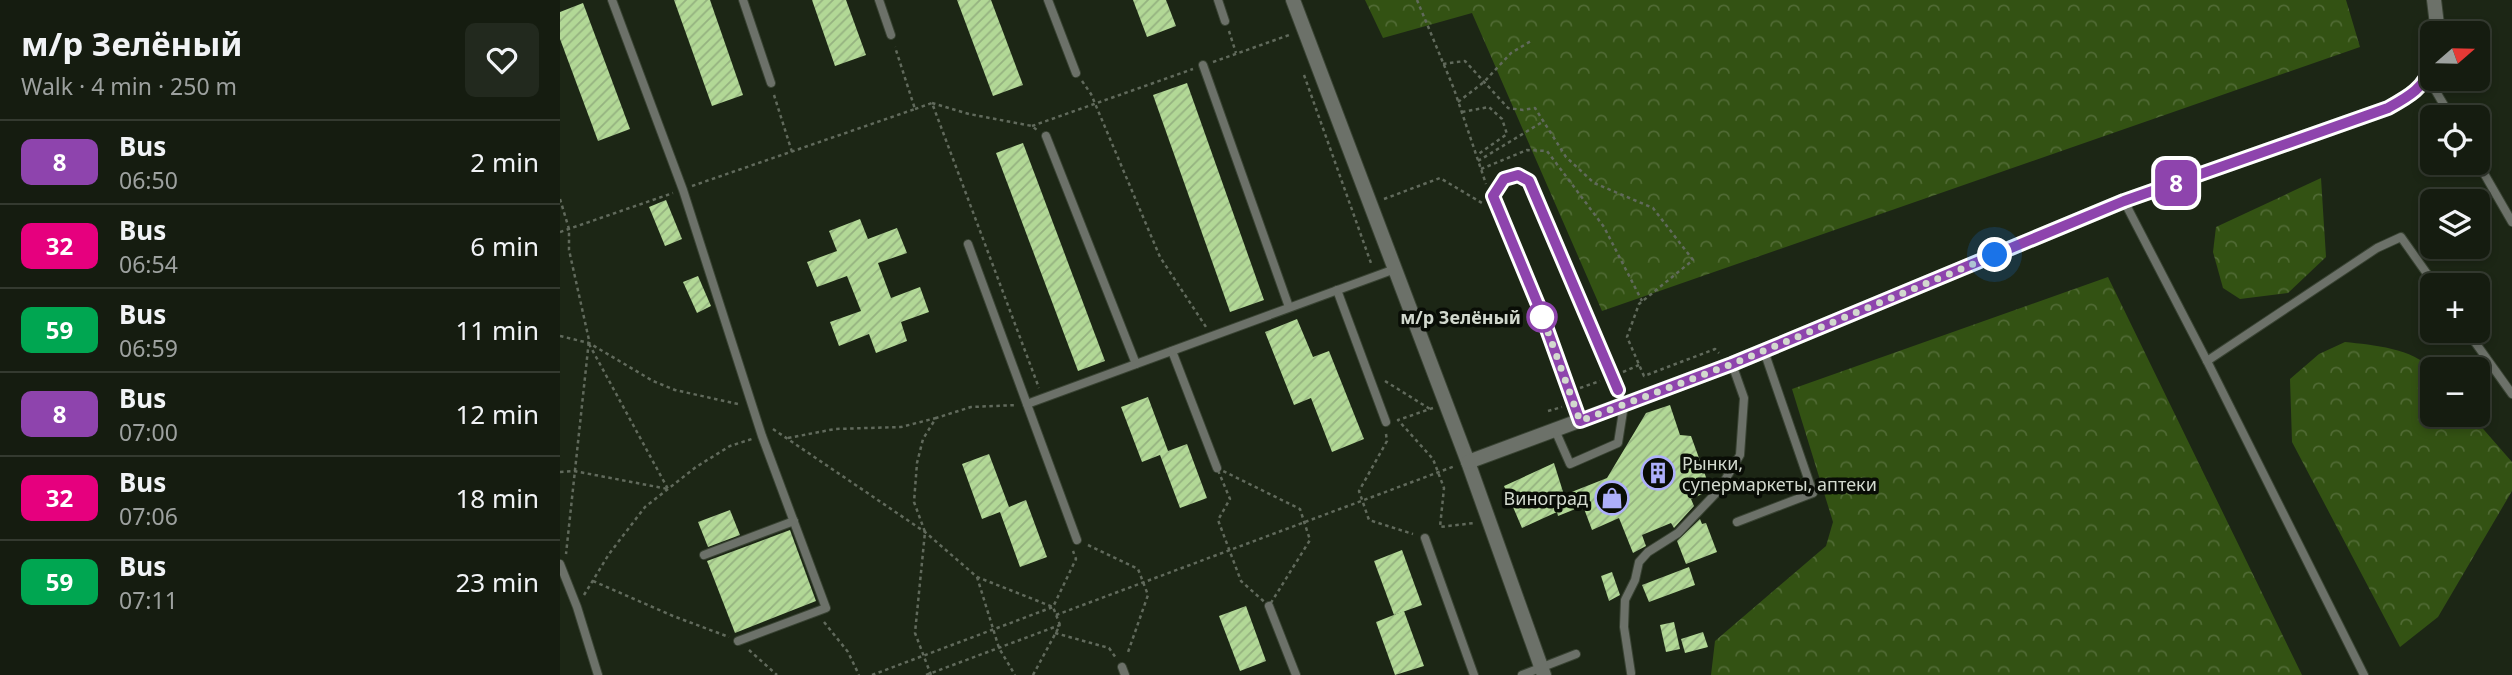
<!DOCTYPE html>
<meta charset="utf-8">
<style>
body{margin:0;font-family:"Noto Sans",sans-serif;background:#22291e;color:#f1f3f6;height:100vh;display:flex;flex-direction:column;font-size:26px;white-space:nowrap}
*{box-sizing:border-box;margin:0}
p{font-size:23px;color:#9da19f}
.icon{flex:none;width:38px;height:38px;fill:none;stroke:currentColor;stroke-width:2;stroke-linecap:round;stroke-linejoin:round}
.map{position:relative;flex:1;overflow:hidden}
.details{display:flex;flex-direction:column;background:#151c10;width:560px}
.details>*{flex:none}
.badge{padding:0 14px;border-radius:10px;font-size:24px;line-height:46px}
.needle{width:46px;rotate:70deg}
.fabs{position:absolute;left:1860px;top:21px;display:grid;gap:14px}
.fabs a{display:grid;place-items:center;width:70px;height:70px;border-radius:10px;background:#151c10;box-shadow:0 4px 10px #0003,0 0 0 2px #343a30;font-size:35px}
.you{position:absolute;width:35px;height:35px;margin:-18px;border:5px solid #fff;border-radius:50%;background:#1a73e8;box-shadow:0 0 0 10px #1a73e833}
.map>.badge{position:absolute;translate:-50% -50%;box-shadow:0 0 0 4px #fff}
.round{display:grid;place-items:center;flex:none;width:74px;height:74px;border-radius:10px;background:#22291e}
.head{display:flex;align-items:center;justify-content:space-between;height:119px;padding:0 21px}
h1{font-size:33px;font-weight:700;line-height:52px}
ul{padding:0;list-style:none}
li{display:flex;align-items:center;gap:21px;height:84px;padding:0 21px;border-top:2px solid #343a30}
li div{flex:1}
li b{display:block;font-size:26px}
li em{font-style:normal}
li .badge{min-width:77px;font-weight:700;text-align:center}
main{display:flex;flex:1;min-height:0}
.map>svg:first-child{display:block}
</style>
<main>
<section class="details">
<div class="head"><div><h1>м/р Зелёный</h1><p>Walk · 4 min · 250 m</p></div><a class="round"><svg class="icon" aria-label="heart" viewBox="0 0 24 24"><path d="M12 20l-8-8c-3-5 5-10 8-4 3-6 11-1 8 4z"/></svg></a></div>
<ul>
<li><span class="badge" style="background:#8e44ad;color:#fff">8</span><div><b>Bus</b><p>06:50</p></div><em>2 min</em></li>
<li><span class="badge" style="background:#e6007e;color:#fff">32</span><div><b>Bus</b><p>06:54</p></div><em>6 min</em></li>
<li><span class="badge" style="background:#00a651;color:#fff">59</span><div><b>Bus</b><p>06:59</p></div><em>11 min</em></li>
<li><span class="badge" style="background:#8e44ad;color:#fff">8</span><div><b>Bus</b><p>07:00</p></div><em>12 min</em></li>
<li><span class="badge" style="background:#e6007e;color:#fff">32</span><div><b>Bus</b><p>07:06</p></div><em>18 min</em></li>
<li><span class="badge" style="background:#00a651;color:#fff">59</span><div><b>Bus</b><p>07:11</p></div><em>23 min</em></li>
</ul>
</section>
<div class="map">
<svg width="1952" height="675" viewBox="0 0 1952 675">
<defs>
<pattern id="forest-crowns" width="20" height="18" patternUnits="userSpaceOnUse" patternTransform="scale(1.75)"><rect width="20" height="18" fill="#335213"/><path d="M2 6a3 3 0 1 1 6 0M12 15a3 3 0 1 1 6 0" fill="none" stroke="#506a34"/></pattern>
<pattern id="building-hatch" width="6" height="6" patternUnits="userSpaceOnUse" patternTransform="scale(1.75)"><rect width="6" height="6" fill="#b2d896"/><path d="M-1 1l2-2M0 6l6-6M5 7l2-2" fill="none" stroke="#95b280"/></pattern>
</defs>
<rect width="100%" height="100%" fill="#1c2615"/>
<g fill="url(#forest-crowns)">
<path d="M805,0H1786L1800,47L1042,311L912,13L823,38Z"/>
<path d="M1761,178L1766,257L1728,293L1680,299L1663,288L1653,252L1656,227Z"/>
<path d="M1548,277L1742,675H1151L1155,641L1266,546L1273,522L1232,389Z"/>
<path d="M1785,342C1813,345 1853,348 1872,370V415H1911L1952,462V491L1878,617L1840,647L1732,442L1730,379L1759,354Z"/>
</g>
<g fill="url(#building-hatch)">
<path d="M114,0H150L183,95L152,106Z"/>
<path d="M252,0H286L306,55L275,66Z"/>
<path d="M397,0H431L463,85L433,96Z"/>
<path d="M573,0H606L616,26L587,37Z"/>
<path d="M23,3L70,129L38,141L0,39V12Z"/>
<path d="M627,83L704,300L670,312L593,95Z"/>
<path d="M463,143L545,361L518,371L436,153Z"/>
<path d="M106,200L122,239L105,246L89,207Z"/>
<path d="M300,219L308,239L337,228L347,253L318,263L331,298L360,287L369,312L341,322L347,341L316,353L309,334L279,346L270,322L301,311L287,276L257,287L247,262L277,251L269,231Z"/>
<path d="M138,276L151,306L137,313L123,282Z"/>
<path d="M737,319L753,357L769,351L804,439L772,452L751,398L734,405L705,332Z"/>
<path d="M588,397L608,451L627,444L647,498L620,508L600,455L582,462L561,407Z"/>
<path d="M1110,405L1120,435L1131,436L1147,480L1144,481L1149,491L1131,499L1134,506L1114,528L1111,523L1082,535L1086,546L1073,553L1059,518L1032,530L1023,506L998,516L997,512L962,528L944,486L994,463L1004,495L1047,478L1086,413Z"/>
<path d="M429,454L449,507L466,500L487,557L460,567L440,512L422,519L402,464Z"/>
<path d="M170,510L180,535L148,547L138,522Z"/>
<path d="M1140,519L1142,524L1146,523L1157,552L1126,564L1117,541Z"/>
<path d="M230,530L256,601L175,633L147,561Z"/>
<path d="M842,550L862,605L834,615L814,561Z"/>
<path d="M1129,567L1135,585L1089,602L1082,585Z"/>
<path d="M1052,572L1060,595L1049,601L1041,576Z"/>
<path d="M686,606L706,661L680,671L659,616Z"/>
<path d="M844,611L864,666L835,675L816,622Z"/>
<path d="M1114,622L1120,649L1106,652L1100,625Z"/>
<path d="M1143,632L1148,647L1125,653L1121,639Z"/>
</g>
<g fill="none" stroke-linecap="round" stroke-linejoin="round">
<defs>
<g id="service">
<path d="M52,0L123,190L202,436L266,608L178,641"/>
<path d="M183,0L211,83"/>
<path d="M319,0L331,35"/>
<path d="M488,0L516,73"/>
<path d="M658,0L665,21"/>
<path d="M643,65L729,307"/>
<path d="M1868,78L1891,117"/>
<path d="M486,136L576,364"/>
<path d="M1918,163L1952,222"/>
<path d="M1564,201L1647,361L1804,675"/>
<path d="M408,244L517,540"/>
<path d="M777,290L826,422"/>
<path d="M1907,331L1952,394"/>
<path d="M612,351L657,468"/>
<path d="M1647,361L1817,248L1841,237L1875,285"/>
<path d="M467,404L835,269"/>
<path d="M995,430L1010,464L1058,443L1064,405L969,181L958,175L944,179L933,196L979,307L1020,421"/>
<path d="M1177,522L1253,493L1204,351"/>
<path d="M865,538L914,675"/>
<path d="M144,555L234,521"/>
<path d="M0,564L17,607L38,675"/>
<path d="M709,606L736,675"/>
<path d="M562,667L565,675"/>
<path d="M1071,673L1064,627L1065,600L1075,580L1079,562L1088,552L1118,533L1159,490L1180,455L1184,398L1172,364"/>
<path d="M962,675L1016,654"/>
</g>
<g id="tertiary">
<path d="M733,0L908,462L984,675"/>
<path d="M1874,0L1878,33"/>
<path d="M908,462L1172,364L1564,201L1828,108C1848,97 1865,88 1872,64"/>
</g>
</defs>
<use href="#service" stroke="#394333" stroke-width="10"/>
<use href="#tertiary" stroke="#394333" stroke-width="16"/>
<g stroke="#616a5c" stroke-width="2.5" stroke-dasharray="3.5 3.5" stroke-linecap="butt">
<path d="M857,0L894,89L926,184"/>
<path d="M669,31L676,53"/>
<path d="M653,62L732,34"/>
<path d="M883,64L905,61L948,108L963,110L975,108L1006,157L1034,183L1093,208L1133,260L1079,304L1067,337L1084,376L1155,349L1159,353"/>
<path d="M744,75L812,266"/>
<path d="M522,81L531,94L600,257L646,327"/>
<path d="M214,95L232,152"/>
<path d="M898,102L924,82L951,53L971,41"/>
<path d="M372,103L409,114L472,126L477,130"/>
<path d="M355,109L372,103L479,388"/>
<path d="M902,112L929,107L942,119L947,134L917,155"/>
<path d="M472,126L633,69"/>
<path d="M918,161L984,121"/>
<path d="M921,169L967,150L987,151L1044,227L1082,301"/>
<path d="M132,186L355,109L335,47"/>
<path d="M0,199L9,229V250L29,340L6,554"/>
<path d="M824,199L880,178L922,203"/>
<path d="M0,232L113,193"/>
<path d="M0,336L29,343L93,381L115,390L178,404"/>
<path d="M29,344L108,489"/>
<path d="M1063,372L1079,365"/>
<path d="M825,381L870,409"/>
<path d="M1020,388L1040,381"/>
<path d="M873,408L838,420L873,459L884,488L880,527L914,523"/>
<path d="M988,411L1002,407"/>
<path d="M213,429L365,532L417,577L493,607L500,625"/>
<path d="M826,434L827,441L799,491L809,520L853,534"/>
<path d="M228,438L275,429L341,427L376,418"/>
<path d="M657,468L740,509L750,540L709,606L681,581L658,520L670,499Z"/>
<path d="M0,472L14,471L108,489"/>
<path d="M528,545L578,569L588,595L567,655"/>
<path d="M417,577L439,648L455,675"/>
<path d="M33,581L113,616L169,637"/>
<path d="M24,595L49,554L85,507L136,467L170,446L192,439"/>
<path d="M496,615L895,466"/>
<path d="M264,622L288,652L299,675"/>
<path d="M495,633L549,648L556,658"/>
<path d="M189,650L217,675"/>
<path d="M312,675L493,607L516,559L513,551"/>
<path d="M366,675L500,625"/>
<path d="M371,675L355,633L365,532L354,502L357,463L363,439L376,418L411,407L457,405"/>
<path d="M473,675L500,625"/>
</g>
<use href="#service" stroke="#6c7169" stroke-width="8"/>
<use href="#tertiary" stroke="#6c7169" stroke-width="14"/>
</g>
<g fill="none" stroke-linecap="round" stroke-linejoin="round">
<defs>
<path id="line" d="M1058,390L969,181L958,175L944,179L933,196L979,307L1020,421L1172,364L1564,201L1828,108C1848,97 1865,88 1872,64"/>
</defs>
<use href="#line" stroke="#fff" stroke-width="16"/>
<use href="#line" stroke="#8e44ad" stroke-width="10"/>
<path stroke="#d2d9ce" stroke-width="7" stroke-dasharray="0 12.6" d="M982,317L979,307L1020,421L1172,364L1435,255"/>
</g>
<defs>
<symbol id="building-ring" viewBox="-11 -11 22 22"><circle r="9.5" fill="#090d06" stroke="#adaffb" stroke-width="1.5"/><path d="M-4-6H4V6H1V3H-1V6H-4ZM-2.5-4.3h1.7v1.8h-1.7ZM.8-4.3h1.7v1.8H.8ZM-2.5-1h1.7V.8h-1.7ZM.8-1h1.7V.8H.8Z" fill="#adaffb"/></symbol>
<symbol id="shop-ring" viewBox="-11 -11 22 22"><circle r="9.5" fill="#090d06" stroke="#adaffb" stroke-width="1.5"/><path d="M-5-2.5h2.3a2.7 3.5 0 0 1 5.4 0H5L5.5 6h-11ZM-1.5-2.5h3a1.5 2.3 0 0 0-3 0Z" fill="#adaffb"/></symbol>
</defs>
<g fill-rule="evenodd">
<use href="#building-ring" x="1079" y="454" width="38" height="38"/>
<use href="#shop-ring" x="1033" y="479" width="38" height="38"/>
</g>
<circle fill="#fff" stroke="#8e44ad" stroke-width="3.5" cx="982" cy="317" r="14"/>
<g text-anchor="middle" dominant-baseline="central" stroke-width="7" stroke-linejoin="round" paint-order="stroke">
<g font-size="18" font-weight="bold" fill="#d2d9ce" stroke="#090d06" text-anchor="end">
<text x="961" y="317">м/р Зелёный</text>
</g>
<g font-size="18" fill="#d2d9ce" stroke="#090d06" text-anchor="start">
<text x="1122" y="463">Рынки,<tspan x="1122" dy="21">супермаркеты, аптеки</tspan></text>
<text x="1028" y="498" text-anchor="end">Виноград</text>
</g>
</g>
</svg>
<div class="fabs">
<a><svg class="needle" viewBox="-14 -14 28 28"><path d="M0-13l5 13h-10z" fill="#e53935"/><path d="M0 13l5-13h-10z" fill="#9da19f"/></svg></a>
<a><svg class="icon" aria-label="locate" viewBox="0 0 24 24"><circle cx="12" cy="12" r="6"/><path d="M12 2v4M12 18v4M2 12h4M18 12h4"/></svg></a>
<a><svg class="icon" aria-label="layers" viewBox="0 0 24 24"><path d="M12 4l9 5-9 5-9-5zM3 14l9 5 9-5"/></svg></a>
<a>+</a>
<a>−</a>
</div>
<div class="you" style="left:1435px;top:255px"></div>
<b class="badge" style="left:1616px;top:183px;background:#8e44ad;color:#fff">8</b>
</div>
</main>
